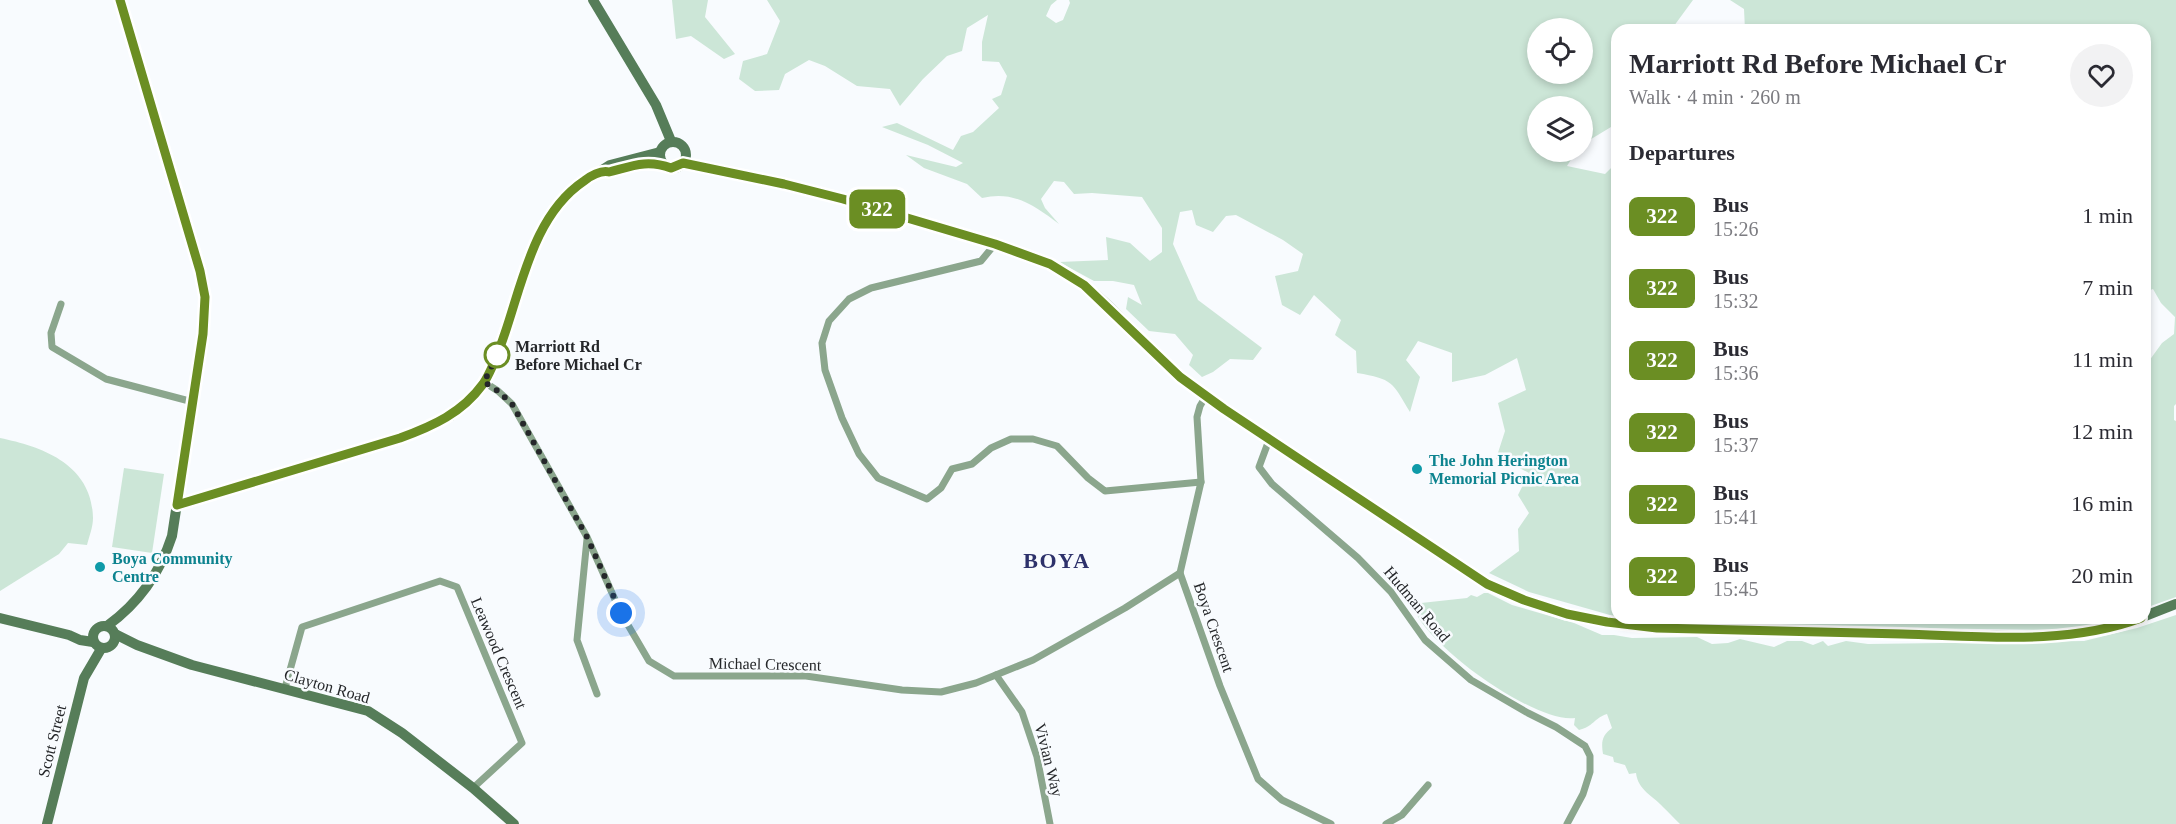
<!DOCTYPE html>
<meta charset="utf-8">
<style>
body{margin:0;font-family:"Times New Roman",serif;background:#f2f2f3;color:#2b2b33;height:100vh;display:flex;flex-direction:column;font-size:22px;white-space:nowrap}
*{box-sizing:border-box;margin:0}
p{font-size:20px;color:#7c7c81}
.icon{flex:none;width:33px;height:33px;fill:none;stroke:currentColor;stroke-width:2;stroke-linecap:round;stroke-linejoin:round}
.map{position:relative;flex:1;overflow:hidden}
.sheet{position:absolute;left:1611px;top:24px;width:540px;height:600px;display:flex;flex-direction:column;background:#fff;border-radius:18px;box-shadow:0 3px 9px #0003}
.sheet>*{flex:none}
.badge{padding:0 12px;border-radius:9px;font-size:21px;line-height:39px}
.tools{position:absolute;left:1527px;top:18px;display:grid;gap:12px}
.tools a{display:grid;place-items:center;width:66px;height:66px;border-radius:50%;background:#fff;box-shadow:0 3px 9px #0003;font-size:30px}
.you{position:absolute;width:30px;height:30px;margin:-15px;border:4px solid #fff;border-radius:50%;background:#1a73e8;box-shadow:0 0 0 9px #1a73e833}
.map>.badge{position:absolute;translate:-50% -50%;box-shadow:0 0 0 3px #fff}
h2{padding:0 18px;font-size:22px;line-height:54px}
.round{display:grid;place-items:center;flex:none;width:63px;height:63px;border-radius:32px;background:#f2f2f3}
.summary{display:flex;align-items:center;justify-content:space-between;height:102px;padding:0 18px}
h1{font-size:28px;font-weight:600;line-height:45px}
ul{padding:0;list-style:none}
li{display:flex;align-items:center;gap:18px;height:72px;padding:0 18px}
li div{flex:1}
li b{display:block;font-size:22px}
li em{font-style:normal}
li .badge{min-width:66px;font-weight:700;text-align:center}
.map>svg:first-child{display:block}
</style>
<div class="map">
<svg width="2176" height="824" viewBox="0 0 2176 824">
<rect width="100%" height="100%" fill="#f8fbfe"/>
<g fill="#cce6d7" fill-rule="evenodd">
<path d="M672,0H708L705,17L735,54L724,59L691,36L676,39Z"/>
<path d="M767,0H1057L1051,5L1046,16L1056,23L1063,20L1070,3L1069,0H1693L1671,30H1617V98L1611,127L1583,144L1582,106H1538V152H1576L1567,166L1605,174L1614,165L1617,167V617L1529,592L1489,573L1519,551L1518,529L1529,513L1518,495L1529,473L1512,464L1496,459L1505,431L1498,403L1526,390L1517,358L1485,375L1452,382V353L1418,341L1406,360L1420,377L1410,412C1392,382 1393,379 1357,373L1356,351L1335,335L1341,320L1314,295L1300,315L1282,305L1275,276L1298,271L1303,254L1283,240L1236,215L1226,216L1213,232L1196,225L1192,210L1180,212L1173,244L1198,300L1262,348L1253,360L1230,359L1213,372L1202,377L1189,365L1193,355L1175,334L1149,331L1126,309L1128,297L1142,305L1134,285L1113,281H1094L1059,262L1108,260L1106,237L1130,243L1150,261L1162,252V228L1142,197L1092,193L1074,194L1064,182L1054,181L1041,199L1045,208L1059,224C1035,206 1014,190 982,198L967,184L924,168L906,155L956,167L963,163L928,145L882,127L897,123L953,150L961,136L973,132L999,108L992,99L1001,95L1007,76L999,62L982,61V42L988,15L967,28L962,51L947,56L923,79L900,106L890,89L857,86L825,66L809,60L785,74L779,90L755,91L739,79L743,61L767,54L780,21ZM1538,28H1582V74H1538Z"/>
<path d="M1730,0H2176V404L2174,406V420L2176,421V597L2145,608V359L2149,361L2162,343L2174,334L2175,317L2161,303L2153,289L2145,292V30H1745L1744,9Z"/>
<path d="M0,438C44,447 92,465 93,518C93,527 89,537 87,545L68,543L59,554L0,591Z"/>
<path d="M124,468L164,474L152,553L112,547Z"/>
<path d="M1484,593H1488L1512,605L1574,623L1602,635H1614L1632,638L1697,637L1712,644L1728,643L1740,639L1774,647L1787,641H1802L1813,645L1823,641L1828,646L1846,641L1868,644L2084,641L2137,628L2176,615V824H1680C1674,818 1669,813 1663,807C1652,795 1638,790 1636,773L1629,774L1625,765L1614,762L1613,757L1603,754C1601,742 1602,735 1612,728L1607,714C1594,718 1593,727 1579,730L1574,725L1575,718C1535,724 1422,643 1412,604L1467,598L1471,595L1477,597Z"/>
<path d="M1637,618H2122L2120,621L2056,630L1764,626Z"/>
</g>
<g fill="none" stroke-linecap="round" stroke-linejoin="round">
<g stroke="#8ba68d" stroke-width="7">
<path d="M995,244L981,261L871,288L849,299L829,321L822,343L825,370L842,418L859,454L878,478L927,499L941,488L952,469L972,464L991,448L1011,439H1033L1057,446L1088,478L1105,491L1201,482"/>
<path d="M61,304L51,333L52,347L106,379L193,402"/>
<path d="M484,382L498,391L512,404L587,537L621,613L649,661L674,676H806L902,690L941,692L976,683L1033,660L1125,608L1180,573"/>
<path d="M1206,396L1200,406L1197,417L1201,482L1180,573L1220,686L1258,779L1282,800L1331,824"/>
<path d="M1269,440L1259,467L1272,484L1358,558L1391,592L1425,640L1471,680L1528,713L1556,727L1585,746L1590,756V772L1583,794L1567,824"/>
<path d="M587,539L577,640L597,694"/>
<path d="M996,675L1022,712L1037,757L1050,824"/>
<path d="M285,688L302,627L440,581L457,587L522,743L473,788"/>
<path d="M1386,824L1402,815L1428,785"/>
</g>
<g stroke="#567d59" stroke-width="10">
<path d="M593,0L656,105L671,141"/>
<circle cx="673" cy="155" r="13"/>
<path d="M683,163C772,180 859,203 946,229C987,242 1033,252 1070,275C1112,301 1141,345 1179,376C1224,413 1274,441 1321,472C1360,498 1397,525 1436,550C1452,562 1469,574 1487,583C1540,612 1598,622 1657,628L2009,636C2054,636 2099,634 2141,618"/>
<path d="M177,505L400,438L431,426L451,416L473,396L484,382L499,351L539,233L559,203L571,190L610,165L660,152"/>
<path d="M2145,616L2176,604"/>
<path d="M0,618L69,635L80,640L93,642"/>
<circle cx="104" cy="637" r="11"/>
<path d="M107,626C139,603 160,573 172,536L203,334L205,297L200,271L120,0"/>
<path d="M115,634L137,645L192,665L368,711L402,733L473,788L514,824"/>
<path d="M47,824L84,678L101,649"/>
</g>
</g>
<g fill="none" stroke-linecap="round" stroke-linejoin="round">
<defs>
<path id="line" d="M120,0L200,271L205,297L203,334L177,505L400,438C433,426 462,413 483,384C493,369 499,350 505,333C523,280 535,214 584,181C590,176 601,170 609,172C632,166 647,159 671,168L683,163L784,184L843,199L995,244L1050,264L1084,285L1180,377L1224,409L1487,584L1524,600L1567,614L1607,622L1657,628C1739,630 1820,632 1902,634C1980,636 2066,646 2141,618"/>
</defs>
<use href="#line" stroke="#fff" stroke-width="14"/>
<use href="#line" stroke="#6b8e23" stroke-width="9"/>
<path stroke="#25272a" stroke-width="6" stroke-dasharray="0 10.8" d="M497,355L499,351L484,382L498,391L512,404L587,537L621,613"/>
</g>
<circle fill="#fff" stroke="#6b8e23" stroke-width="3" cx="497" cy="355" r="12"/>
<g fill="#0f9aa8" stroke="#f8fbfe" stroke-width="2">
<circle cx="1417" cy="469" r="6"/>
<circle cx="100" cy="567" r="6"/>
</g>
<g text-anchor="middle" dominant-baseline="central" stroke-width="5" stroke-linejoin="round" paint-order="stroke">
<g font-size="16" font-weight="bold" fill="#25272a" stroke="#f8fbfe" text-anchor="start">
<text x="515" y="346">Marriott Rd<tspan x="515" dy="18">Before Michael Cr</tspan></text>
</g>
<g font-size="16" font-weight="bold" fill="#0d838f" stroke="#f8fbfe" text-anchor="start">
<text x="1429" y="460">The John Herington<tspan x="1429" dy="18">Memorial Picnic Area</tspan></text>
<text x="112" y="558">Boya Community<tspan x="112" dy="18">Centre</tspan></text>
</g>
<g font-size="16" fill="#25272a" stroke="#f8fbfe">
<text transform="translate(1417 604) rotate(50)">Hudman Road</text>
<text transform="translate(1214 627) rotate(71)">Boya Crescent</text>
<text transform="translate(499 653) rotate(67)">Leawood Crescent</text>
<text transform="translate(765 664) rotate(1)">Michael Crescent</text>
<text transform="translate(327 686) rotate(16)">Clayton Road</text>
<text transform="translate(52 741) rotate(-76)">Scott Street</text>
<text transform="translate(1049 760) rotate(76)">Vivian Way</text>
</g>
<g font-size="22" font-weight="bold" letter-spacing="1.5" fill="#2d316b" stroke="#f8fbfe">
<text x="1057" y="560">BOYA</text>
</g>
</g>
</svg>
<div class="tools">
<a><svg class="icon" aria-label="locate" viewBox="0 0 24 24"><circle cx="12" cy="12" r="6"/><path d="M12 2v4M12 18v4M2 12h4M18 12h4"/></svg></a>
<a><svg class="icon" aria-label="layers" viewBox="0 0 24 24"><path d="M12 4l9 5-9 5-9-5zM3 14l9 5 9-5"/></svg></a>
</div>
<div class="you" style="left:621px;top:613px"></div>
<b class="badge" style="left:877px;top:209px;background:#6b8e23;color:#fff">322</b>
<section class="sheet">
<div class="summary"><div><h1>Marriott Rd Before Michael Cr</h1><p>Walk · 4 min · 260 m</p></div><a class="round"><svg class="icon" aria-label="heart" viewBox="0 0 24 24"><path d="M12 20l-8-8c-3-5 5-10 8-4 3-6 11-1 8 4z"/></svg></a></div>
<h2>Departures</h2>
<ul>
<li><span class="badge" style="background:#6b8e23;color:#fff">322</span><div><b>Bus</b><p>15:26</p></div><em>1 min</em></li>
<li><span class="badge" style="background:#6b8e23;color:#fff">322</span><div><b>Bus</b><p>15:32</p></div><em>7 min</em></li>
<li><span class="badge" style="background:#6b8e23;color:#fff">322</span><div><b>Bus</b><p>15:36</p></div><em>11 min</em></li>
<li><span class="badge" style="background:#6b8e23;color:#fff">322</span><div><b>Bus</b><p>15:37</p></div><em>12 min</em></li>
<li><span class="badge" style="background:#6b8e23;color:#fff">322</span><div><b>Bus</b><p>15:41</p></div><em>16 min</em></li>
<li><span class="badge" style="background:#6b8e23;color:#fff">322</span><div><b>Bus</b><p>15:45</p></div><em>20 min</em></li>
</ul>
</section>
</div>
